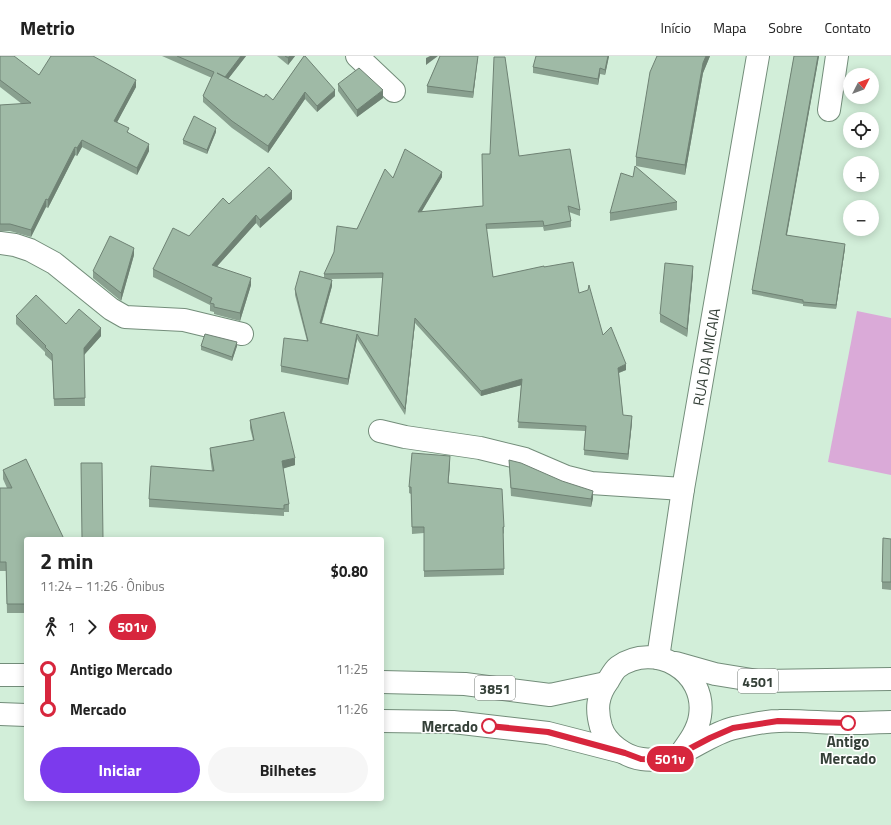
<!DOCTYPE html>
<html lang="pt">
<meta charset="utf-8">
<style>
body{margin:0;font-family:"Titillium Web",sans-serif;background:#f6f6f6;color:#222;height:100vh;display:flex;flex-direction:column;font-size:15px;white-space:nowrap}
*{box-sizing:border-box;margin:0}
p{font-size:13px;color:#767676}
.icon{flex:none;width:22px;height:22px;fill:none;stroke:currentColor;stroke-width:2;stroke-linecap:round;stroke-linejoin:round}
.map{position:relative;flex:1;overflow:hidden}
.side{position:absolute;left:24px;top:481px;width:360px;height:264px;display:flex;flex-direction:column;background:#fff;border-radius:4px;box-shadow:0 2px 10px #0003}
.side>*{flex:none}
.badge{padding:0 8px;border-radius:13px;font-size:14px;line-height:26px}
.needle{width:26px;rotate:48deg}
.tools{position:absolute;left:843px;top:12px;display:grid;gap:8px}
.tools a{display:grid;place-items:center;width:36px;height:36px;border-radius:50%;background:#fff;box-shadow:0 2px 10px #0003;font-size:20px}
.map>.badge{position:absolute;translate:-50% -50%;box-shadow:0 0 0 2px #fff}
.legs{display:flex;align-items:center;gap:6px;height:44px;padding:0 16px;font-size:13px}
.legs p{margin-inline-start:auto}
.head{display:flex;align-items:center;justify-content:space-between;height:68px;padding:0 16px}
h1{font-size:22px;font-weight:700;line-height:30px}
.action{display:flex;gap:8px;margin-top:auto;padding:8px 16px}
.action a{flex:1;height:46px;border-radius:24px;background:#7c3aed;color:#fff;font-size:16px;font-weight:700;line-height:46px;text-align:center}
.action a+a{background:#f6f6f6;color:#222}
ul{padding:0 16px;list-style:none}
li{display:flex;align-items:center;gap:14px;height:40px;font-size:15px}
li i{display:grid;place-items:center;width:6px;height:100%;margin:0 5px;background:currentColor}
li i::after{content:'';width:10px;height:10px;margin:-5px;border:3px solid;border-radius:50%;background:#fff}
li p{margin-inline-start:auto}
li:first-child i{background:linear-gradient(#0000 50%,currentColor 0)}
li:last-child i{background:linear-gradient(currentColor 50%,#0000 0)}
header{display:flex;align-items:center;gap:24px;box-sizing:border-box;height:56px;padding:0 20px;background:#fff;border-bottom:1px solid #e0e0e0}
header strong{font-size:19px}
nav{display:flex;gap:22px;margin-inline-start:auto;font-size:14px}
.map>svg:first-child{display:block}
</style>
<header>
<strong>Metrio</strong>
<nav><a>Início</a><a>Mapa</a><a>Sobre</a><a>Contato</a></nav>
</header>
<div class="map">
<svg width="891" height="769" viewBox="0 0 891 769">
<rect width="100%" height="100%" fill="#d2eed9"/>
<path fill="#daaad8" d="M857,255L891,262V419L828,406Z"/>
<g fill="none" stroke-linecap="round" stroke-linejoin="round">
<defs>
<g id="minor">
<path d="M357,0L394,35"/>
<path d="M829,54L837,0"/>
<path d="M0,187L15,189L30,194L54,207L111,253L125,261L184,264L242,278"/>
<path d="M380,375L405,381L480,392L525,403L567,421L591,427L683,433"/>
<path id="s1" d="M658,602L683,433L758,0"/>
</g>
<g id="major">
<path d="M676,607L715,618L758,625L891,623"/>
<path d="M0,619H26"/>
<path d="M382,626L465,628L550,639L606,627"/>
<path d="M0,658L26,659"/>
<path d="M382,665L453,666L548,677L622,696"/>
<path d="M681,697C689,686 698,674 700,660C707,615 655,585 618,611C614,614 611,620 608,625C597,640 596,653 601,671C606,687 625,701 642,703C650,704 659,704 666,704C672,704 680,698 685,695C701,687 717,676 734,672C747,669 766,665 779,665C804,664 830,668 855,667C867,667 879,666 891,666"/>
</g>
</defs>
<use href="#minor" stroke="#738d7a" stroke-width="24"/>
<use href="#major" stroke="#738d7a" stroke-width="24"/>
<use href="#minor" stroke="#fff" stroke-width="22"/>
<use href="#major" stroke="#fff" stroke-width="22"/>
</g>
<g fill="#89a08f" fill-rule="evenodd">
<path d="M0,0L39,19L136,31L117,66L129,77L149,95L137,119L82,91L77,100L75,99L48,152L46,151L31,181L10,175H0V49L22,48L0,31Z"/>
<path d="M162,0H246L228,23L264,41L273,44L304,0L335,40L317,56L305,43L268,97L232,72L203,46V40L212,22Z"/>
<path d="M277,0H295L288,9Z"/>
<path d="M440,0H478L473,42L427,37V30Z"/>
<path d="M609,0L605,19L600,18L598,29L533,17V11Z"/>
<path d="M657,0H710L703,17L685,119L636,110V101Z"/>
<path d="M794,0H819L787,179L845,192L836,253L803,250V248L752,238V234Z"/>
<path d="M338,28L383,42L357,61L338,35Z"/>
<path d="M216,76L207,98L183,88V84Z"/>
<path d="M519,100L580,154V160L569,156L571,165V171L544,175L543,171L486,173L493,221L544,211L579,237L603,279L626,314L619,317L623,359L632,366L628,404L584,399L585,375L518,372L521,329L481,340L415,267L405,359L357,283L348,329L281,316V310L307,285L295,239V233L324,222V218L393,122L442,121L421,156L483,150ZM383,222L378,280L322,267L332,230L329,223Z"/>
<path d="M292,143L260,172L256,167L217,210L251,229L240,265L214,258V256L210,255V249L153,221V213L189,180L229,148Z"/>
<path d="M677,146V154L610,165V157Z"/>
<path d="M134,199L121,245L93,222V215Z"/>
<path d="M693,217L687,281L660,266V258Z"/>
<path d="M16,260L66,268L101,280L84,299L85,350H54L52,305L45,299V296L16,268Z"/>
<path d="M201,290H237L232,305L201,294Z"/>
<path d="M250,364L295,409L283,412L289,448V456H284V460L149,451V443L212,415L210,399V392L253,384L250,372Z"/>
<path d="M26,403V557H7L6,515H0V432H7L3,423V414Z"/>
<path d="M509,404L593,442L591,451L511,440Z"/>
<path d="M450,407L448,427L504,471V477L503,478L504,519L424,521V477L412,478L411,438L409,437V431Z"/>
<path d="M891,483V534L882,533V526Z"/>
</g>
<g fill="#6f8274">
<path d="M241,0H246L225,27V21Z"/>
<path d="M290,0H295L288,9V2Z"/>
<path d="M430,0H438L426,9V2Z"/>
<path d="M478,0L473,42V36Z"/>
<path d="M608,0H609L605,19V14Z"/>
<path d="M706,0H710L703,17L685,119V109L703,7Z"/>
<path d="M818,0H819L786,183V179Z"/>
<path d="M600,12V18L598,29V23Z"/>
<path d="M136,24V31L114,72V65Z"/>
<path d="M335,34V40L317,56V50Z"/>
<path d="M383,34V42L357,61V54Z"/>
<path d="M305,36V43L268,97V90Z"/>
<path d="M216,72V76L207,98V94Z"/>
<path d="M82,84V91L77,100V92Z"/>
<path d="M149,88V95L137,119V112Z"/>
<path d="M75,91V99L48,152V144Z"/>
<path d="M442,116V121L418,162V156Z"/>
<path d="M292,135V143L260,172V164Z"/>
<path d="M46,143V151L31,181V174Z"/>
<path d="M256,159V167L212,216V209Z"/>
<path d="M845,188V192L836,253V249Z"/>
<path d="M134,192V199L121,245V237Z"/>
<path d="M693,210V217L687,281V273Z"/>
<path d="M251,222V229L240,265V257Z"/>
<path d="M332,224V230L320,272V267Z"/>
<path d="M415,262V267L405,359V353Z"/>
<path d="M101,272V280L84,299V292Z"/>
<path d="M357,278V283L348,329V323Z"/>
<path d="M237,286V290L232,305V301Z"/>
<path d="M626,308V314L618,317V312Z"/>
<path d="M522,323V329L481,340V335Z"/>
<path d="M632,360V366L628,404V398Z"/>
<path d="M450,400V407L448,434V427Z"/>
<path d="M295,402V409L282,413V405Z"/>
<path d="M593,435V442L591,451V443Z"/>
</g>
<g fill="#9fbaa6" stroke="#6f8274">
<path d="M0,0H14L39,19L51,0H93L136,24L114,65L129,72L127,76L149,88L137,112L82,84L77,92L75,91L48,144L46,143L31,174L10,168H0V49L31,47L0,24Z"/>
<path d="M177,0H241L225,21L217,17L264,41L266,38L273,44L304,0H305L335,34L317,50L305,36L268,90L232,65L203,40L214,16Z"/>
<path d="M285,0H290L288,2Z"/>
<path d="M440,0H478L473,36L427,30Z"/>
<path d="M536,0H608L605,14L600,12L598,23L533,11Z"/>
<path d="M657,0H706L703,7L685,109L636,101L650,16Z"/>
<path d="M794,0H818L786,179L845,188L836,249L803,246V244L752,234Z"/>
<path d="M494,1H505L519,100L570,93L580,154L568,150L571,165L544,170L543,165L486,168L493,221L544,210V211L573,206L579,237L588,234L589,229L603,279L611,271L626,308L618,312L623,359L632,360L628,398L584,394L586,370L518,366L522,323L481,335L415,262L405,353L357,278L348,323L281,310L284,282L308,285L295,233L300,215L332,224L320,267L378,280L383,217L324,218L334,196L337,170L357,173L385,113L393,122L405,93L442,116L418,156L483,150L482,98H490Z"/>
<path d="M359,12L383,34L357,54L338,28Z"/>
<path d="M194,60L216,72L207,94L183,84Z"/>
<path d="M635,110L677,146L610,157L621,117L633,121Z"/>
<path d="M269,111L292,135L260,164L256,159L212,209L251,222L240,257L214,251V248L210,247L212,242L153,213L173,172L189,180L223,142L229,148Z"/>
<path d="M110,180L134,192L121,237L93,215Z"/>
<path d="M665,207L693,210L687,273L660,258Z"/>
<path d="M36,239L66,268L79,253L101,272L84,292L85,342L54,343L52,298L45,291L46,290L16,260Z"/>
<path d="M205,278L237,286L232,301L201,290Z"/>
<path d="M284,356L295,402L282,405L289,448L284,449V453L149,443L151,410L214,415L210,392L254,384L250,364Z"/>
<path d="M412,397L450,400L448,427L502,433L504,471H503L504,513L424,515V471H412L411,431H409Z"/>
<path d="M26,403L64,483H26V548H7L6,506H0V432H12L3,414Z"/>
<path d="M509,404L521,407L562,425L593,435L591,443L511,432Z"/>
<path d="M81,407H102L103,483H82Z"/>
<rect x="150" y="482" width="36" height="1"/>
<rect x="226" y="482" width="44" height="1"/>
<path d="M883,482L891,483V526H882Z"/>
</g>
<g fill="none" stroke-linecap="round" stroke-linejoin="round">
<defs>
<path id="line-1" d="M489,670L548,676L625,697L641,703L668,704L710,682L733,672L778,665L848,667"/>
</defs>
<use href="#line-1" stroke="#fff" stroke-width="9"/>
<use href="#line-1" stroke="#d7263d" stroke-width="6"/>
</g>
<g fill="#fff" stroke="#d7263d" stroke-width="2">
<circle cx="848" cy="667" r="7"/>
<circle cx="489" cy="670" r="7"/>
</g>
<g text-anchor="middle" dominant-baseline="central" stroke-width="3" stroke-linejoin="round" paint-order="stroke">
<g fill="#fff" stroke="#727974" stroke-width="1">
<rect x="738" y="613" width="40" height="24" rx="3"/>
<rect x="475" y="620" width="40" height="24" rx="3"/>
</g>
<g font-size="14" font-weight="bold" fill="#354038">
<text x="758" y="625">4501</text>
<text x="495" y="632">3851</text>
</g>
<g font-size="15" fill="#354038" stroke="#fff">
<text stroke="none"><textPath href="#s1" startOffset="305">RUA DA MICAIA</textPath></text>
</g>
<g font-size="15" font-weight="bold" fill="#354038" stroke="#fff" text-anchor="end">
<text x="478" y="670">Mercado</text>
<text x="848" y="685" text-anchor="middle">Antigo<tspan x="848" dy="17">Mercado</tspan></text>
</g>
</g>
</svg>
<div class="tools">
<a><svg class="needle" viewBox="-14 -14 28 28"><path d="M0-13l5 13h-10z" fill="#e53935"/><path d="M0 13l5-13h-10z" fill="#767676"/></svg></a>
<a><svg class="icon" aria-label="locate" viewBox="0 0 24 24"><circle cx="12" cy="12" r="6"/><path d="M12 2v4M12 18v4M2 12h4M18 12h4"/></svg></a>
<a>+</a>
<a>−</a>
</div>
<b class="badge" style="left:670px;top:703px;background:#d7263d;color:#fff">501v</b>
<section class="side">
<div class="head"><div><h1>2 min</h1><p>11:24 – 11:26 · Ônibus</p></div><b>$0.80</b></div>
<div class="legs"><svg class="icon" aria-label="walk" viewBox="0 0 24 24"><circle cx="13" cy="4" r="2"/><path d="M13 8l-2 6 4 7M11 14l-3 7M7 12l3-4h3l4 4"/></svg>1<svg class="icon" aria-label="forward" viewBox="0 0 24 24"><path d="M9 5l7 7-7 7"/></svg><b class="badge" style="background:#d7263d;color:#fff">501v</b></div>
<ul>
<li><i style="color:#d7263d"></i><b>Antigo Mercado</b><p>11:25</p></li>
<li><i style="color:#d7263d"></i><b>Mercado</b><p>11:26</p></li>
</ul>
<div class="action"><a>Iniciar</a><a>Bilhetes</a></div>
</section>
</div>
